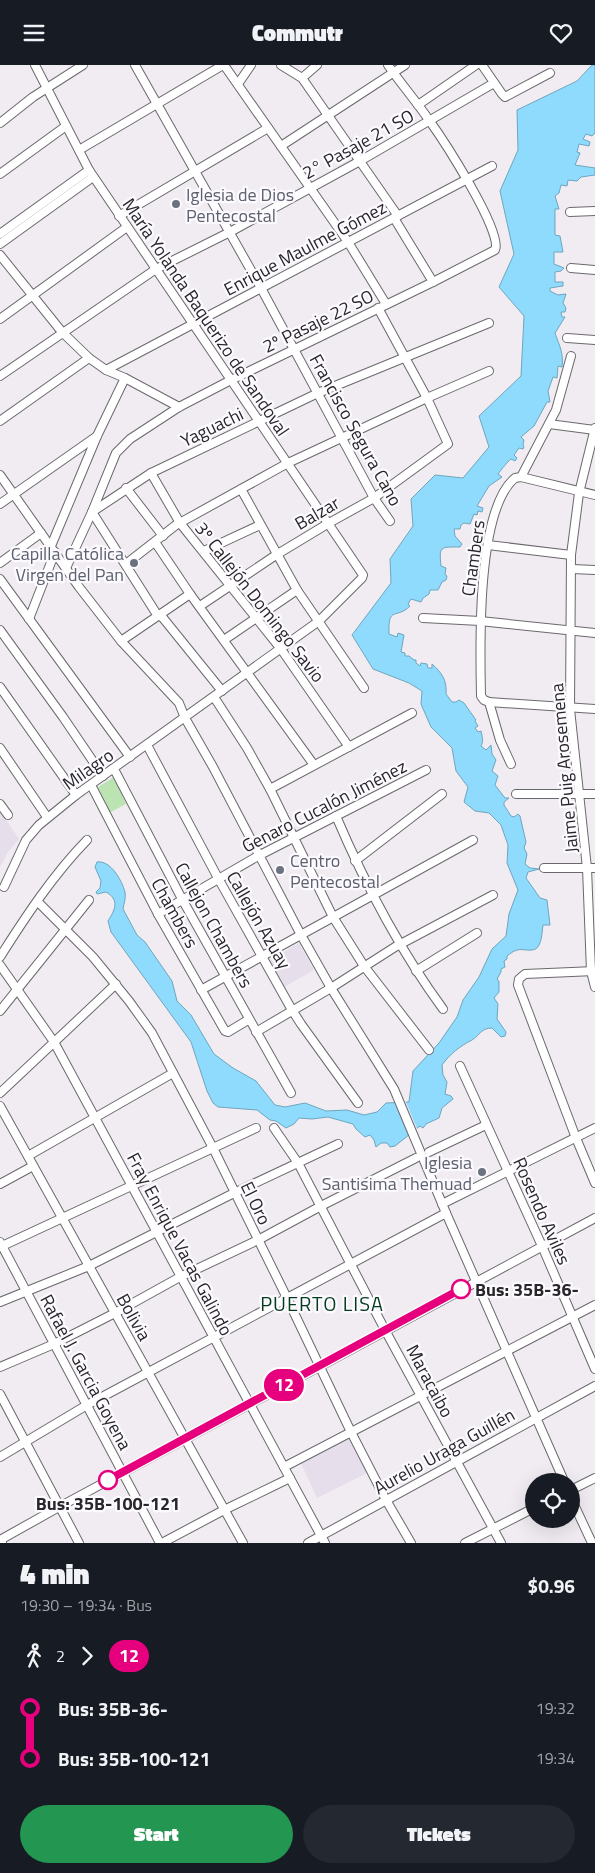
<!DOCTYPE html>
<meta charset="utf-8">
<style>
body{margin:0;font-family:"Titillium Web",sans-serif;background:#242831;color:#f1f3f6;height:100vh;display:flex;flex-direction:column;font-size:19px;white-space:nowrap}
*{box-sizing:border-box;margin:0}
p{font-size:16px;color:#9ea1a6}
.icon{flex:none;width:28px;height:28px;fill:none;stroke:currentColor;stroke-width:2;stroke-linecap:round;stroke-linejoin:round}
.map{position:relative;height:1478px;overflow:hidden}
.sheet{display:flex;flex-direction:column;background:#171b24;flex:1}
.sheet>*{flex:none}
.badge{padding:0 10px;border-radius:16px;font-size:18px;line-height:32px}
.tools{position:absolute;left:525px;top:1408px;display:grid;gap:10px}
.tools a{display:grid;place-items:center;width:55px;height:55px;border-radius:50%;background:#171b24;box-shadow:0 5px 20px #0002;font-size:25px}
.map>.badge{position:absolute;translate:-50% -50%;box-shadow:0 0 0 2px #fff}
.legs{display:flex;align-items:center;gap:8px;height:55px;padding:0 20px;font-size:16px}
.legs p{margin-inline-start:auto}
.summary{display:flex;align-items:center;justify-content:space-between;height:85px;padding:0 20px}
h1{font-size:28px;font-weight:800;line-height:38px}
.primary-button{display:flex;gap:10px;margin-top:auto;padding:10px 20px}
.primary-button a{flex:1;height:58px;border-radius:30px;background:#239651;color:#fff;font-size:20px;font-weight:800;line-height:58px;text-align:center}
.primary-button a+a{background:#242831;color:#f1f3f6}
ul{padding:0 20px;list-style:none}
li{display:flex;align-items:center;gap:18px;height:50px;font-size:19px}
li i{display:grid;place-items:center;width:8px;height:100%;margin:0 6px;background:currentColor}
li i::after{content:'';width:12px;height:12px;margin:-6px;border:4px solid;border-radius:50%;background:#171b24}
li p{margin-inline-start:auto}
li:first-child i{background:linear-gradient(#0000 50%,currentColor 0)}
li:last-child i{background:linear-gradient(currentColor 50%,#0000 0)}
header{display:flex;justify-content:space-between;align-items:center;height:65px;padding:0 20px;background:#171b24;font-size:22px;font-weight:800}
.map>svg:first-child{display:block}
</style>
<header><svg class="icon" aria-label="menu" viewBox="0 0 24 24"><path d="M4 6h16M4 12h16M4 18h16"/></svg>Commutr<svg class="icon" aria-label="heart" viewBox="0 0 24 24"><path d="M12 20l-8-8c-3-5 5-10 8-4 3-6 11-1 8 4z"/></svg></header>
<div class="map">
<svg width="595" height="1478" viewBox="0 0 595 1478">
<rect width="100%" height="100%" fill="#f0ecf2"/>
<g fill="#e6dfeb">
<path d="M0,746L19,774L8,787L0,802Z"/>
<path d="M299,878L314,905L284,922L269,896Z"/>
<path d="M349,1373L367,1408L317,1433L301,1398Z"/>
</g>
<path fill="#bbe4b2" d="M114,712L126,739L109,748L98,722Z"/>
<path fill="#8edbfd" stroke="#6fa5bd" d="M592,0H595V68L592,71L586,69L583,74L590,77L589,81L579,79L577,87L580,88L575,100L595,103V110L581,112L577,116L568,115L567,121L561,120L559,128L555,131L559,144H555V170L560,171L563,187H554V199L564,203L561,206L555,207V217H563V221L550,223V226L558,230L566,229L563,238L566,243L565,247H561L562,252H565L555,268C559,280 564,288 562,302L558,301L557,313L553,312L548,326L550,337H547L534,361L521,372L524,375L523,380L524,382L523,384L519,383L514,390L517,393L515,396L511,394C509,395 501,405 498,409L502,412L489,421L477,441L483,443L482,447L478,446L477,450L474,449L470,459L464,458L461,460L460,464H454L455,471L462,479L460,482C440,482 439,481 441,501L446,503L445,509L447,511L446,515L442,517L438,525H430L429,529L423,533L421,537L411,534L408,539L410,541C396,555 388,540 389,569L397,572L398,568L404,570L401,587L405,588V591H409L414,595H416V598L420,601L421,598L427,599L428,603H432V599C442,608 447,615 446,629L452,637H456L459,635L464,638L476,655L475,656L478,661L475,663L478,667L481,666C482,671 484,676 481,681L486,685L491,680L492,689L496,695L492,706L498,711L495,720L505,733H509L504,737V740L511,751L514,752L518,749L520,751L526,777L524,783L527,789L525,799L530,803L539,804L528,807L526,813L540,833L547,835L550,860H543C542,866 542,875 539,880C535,889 524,883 517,885C513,886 510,889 507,891V894L504,896L505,902L501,904V907L497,914L499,916V927L494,933L498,939L497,954L506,967L505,971L501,972L492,963C481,963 479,971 472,975C460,981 450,989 442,1000L443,1010L447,1017L445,1029L451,1031L453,1034L442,1043L439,1053L426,1059L423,1063L420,1061L395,1081L390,1082L387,1078H381L376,1082L374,1075L370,1070L365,1072L356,1064L353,1059L328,1052L312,1054L299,1053L294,1059L286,1063L276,1056L270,1055L257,1045L218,1042L213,1038L207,1026L191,977L111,867L108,856C115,845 120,835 106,827L97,829L96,827L100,823L101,816L95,802L97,797C111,795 122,816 125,827C126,833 124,838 123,844L137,870L145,877L172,916L177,936L191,950L214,989L233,1003L256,1016L275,1040L285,1042L305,1038L326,1046L347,1045L364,1050L377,1047L386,1038L409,1037L413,1006L439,978L457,952L463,935L479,912L492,884L506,871L509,849L518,825L507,798L508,780L501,760L489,748L475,746L464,737L468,722L456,706L452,683L431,662L421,639L422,626L409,618L373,604L352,570L391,518L390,494L413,461L411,434L435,410L463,413L489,382L479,351L521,311L524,251L499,222L514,189L500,126L518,85L517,45L577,16Z"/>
<path fill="#f0ecf2" d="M405,1035L418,1066L410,1073L394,1036Z"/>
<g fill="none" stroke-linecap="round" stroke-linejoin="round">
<defs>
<g id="minor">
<path d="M135,0L261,223L374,433L390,456"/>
<path d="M224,0L348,177L386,239"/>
<path d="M281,0L302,13L398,151"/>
<path d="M482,0L502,29L505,32L550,8"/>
<path d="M302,13L317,0"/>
<path d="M238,19L251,0"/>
<path d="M418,40L476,0"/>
<path d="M0,58L33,32L83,0"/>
<path d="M281,81L405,0"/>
<path d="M79,85L223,0"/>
<path d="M0,109L66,61"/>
<path d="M570,147L595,146"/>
<path d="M119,151L268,63"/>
<path d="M394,153L433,217"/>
<path d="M0,169L89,105"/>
<path d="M0,179L93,112"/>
<path d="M0,190L62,267L89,293L106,305L125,313L179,342"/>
<path d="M571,203L595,205"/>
<path d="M0,254L127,162"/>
<path d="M567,273L595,275"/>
<path d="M571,291L556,345L521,412L515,413C476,445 480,583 481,631L484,635L489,637L595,644"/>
<path d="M106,305L492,101"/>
<path d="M0,311L156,204L230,167L360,96L494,18"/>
<path d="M0,356L89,293"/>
<path d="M549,359L595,365"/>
<path d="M595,363L579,428L571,490L570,644L587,803L591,906L595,922"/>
<path d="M151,408L180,458L281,584L349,682"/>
<path d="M0,410L79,522L121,576L179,638L185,653L213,702L301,870L331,923L394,1024L446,1148L564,1416"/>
<path d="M521,412L595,430"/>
<path d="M126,423L163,471"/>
<path d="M241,424L297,525L364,623"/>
<path d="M0,439L97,371"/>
<path d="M155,477L190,529L314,700"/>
<path d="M488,480L571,490"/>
<path d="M51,481L97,371L125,313"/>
<path d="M204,486L260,460"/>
<path d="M0,498L41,468"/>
<path d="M126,499L176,460L288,398L427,333L489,306"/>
<path d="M66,503L92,447L116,388L130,374L179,342L231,315L433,217L495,185C504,168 442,73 429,55C416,36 401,19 388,0"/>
<path d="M572,504L595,505"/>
<path d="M0,514L130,692"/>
<path d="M200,541L276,490L329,458L374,433L448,379L427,333L378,243"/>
<path d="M423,553L480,556L595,568"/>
<path d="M29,554L55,487"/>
<path d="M0,565L63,652L103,711"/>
<path d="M224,575L297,525"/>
<path d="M121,576L190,529"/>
<path d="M0,622L76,730"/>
<path d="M222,626L163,553L156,548L92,447L151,408L318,328L489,258"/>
<path d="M214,632L247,683L270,724L333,852L364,901L429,985"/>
<path d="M489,637L500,675L511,699"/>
<path d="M147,680L218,813L292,945L301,959L358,1038"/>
<path d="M0,683L47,752"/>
<path d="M114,704L182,834L291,1028"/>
<path d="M91,720L158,849L225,966L228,967L248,955"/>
<path d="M270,724L412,648"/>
<path d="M516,729H595"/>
<path d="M0,739L8,750"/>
<path d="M336,751C365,819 399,884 443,944"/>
<path d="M355,796L442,729"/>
<path d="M544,803H595"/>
<path d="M4,822L26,775L39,760L76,730L319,556L362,513L363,510L89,105L35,0"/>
<path d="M38,837L93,892L129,936L152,968L213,1083L287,1233L351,1367L386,1435L411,1478"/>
<path d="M158,849L258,791L426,705"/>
<path d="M0,892C26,851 53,810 87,775"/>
<path d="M0,900L54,977L325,1478"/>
<path d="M416,906L477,868"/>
<path d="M595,906L525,909L519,914L518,920L576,1073L595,1118"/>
<path d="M201,925L473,775"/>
<path d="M0,946L89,835"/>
<path d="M256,967L331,923L395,882L493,830"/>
<path d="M460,1001L542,1181L595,1304"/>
<path d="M0,1028L116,919"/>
<path d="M0,1041L243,1478"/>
<path d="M274,1063L298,1098L385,1265L501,1478"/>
<path d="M429,1087L486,1060"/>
<path d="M28,1091L173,1008"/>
<path d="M0,1119L33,1101"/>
<path d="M442,1139L595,1063"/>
<path d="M0,1177L160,1478"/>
<path d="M0,1182L256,1063"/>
<path d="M0,1237L89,1201L234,1128L338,1079"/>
<path d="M0,1302L54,1279L115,1248L180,1212L258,1175L321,1141L416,1093"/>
<path d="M0,1329L79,1478"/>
<path d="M0,1392L87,1340L446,1148"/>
<path d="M284,1402L595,1240"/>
<path d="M571,1425L595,1413"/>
<path d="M571,1433L592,1478"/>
<path d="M2,1478L0,1475L59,1442L595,1153"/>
<path d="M162,1478L224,1445L290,1413"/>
<path d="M308,1478L595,1321"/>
<path d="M465,1478L534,1443"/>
</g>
</defs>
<use href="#minor" stroke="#6b686d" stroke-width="10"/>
<use href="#minor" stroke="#fff" stroke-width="8"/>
</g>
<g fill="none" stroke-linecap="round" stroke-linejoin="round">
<defs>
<path id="line-1" d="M108,1415L461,1224"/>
</defs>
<use href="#line-1" stroke="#fff" stroke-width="11"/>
<use href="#line-1" stroke="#e6007e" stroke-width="8"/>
</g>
<g fill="#6b7280" stroke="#fdfaff" stroke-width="2">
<circle cx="176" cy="139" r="5"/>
<circle cx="134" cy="498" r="5"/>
<circle cx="280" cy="805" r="5"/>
<circle cx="482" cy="1107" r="5"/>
</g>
<g fill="#fff" stroke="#e6007e" stroke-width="2.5">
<circle cx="461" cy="1224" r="9"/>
<circle cx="108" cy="1415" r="9"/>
</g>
<g text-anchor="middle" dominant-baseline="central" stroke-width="4.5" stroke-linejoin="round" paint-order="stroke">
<g font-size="18" fill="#272628" stroke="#fdfaff">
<text transform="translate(358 79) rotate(-29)">2° Pasaje 21 SO</text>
<text transform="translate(305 183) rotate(-28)">Enrique Maulme Gómez</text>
<text transform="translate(206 252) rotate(56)">María Yolanda Baquerizo de Sandoval</text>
<text transform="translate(318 256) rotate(-26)">2º Pasaje 22 SO</text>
<text transform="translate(212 362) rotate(-26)">Yaguachi</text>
<text transform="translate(356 365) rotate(61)">Francisco Segura Cano</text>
<text transform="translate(317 448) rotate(-30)">Balzar</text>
<text transform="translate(473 493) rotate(-82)">Chambers</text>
<text transform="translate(260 537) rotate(52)">3º Callejón Domingo Savio</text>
<text transform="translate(564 703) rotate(-95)">Jaime Puig Arosemena</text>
<text transform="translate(88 704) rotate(-35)">Milagro</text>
<text transform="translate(324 741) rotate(-27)">Genaro Cucalón Jiménez</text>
<text transform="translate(175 848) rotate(61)">Chambers</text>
<text transform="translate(259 855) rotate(60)">Callejón Azuay</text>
<text transform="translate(214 860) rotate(61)">Callejon Chambers</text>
<text transform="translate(256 1138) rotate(64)">El Oro</text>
<text transform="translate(542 1146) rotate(66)">Rosendo Aviles</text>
<text transform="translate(180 1179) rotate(62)">Fray Enrique Vacas Galindo</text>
<text transform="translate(134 1252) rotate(61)">Bolivia</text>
<text transform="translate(86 1307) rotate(62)">Rafael J. Garcia Goyena</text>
<text transform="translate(430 1316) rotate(62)">Maracaibo</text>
<text transform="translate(444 1386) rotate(-29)">Aurelio Uraga Guillén</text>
</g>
<g font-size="18" fill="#5b616d" stroke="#fdfaff" text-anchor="start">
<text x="186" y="129">Iglesia de Dios<tspan x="186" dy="21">Pentecostal</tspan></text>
<text x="124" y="488" text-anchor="end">Capilla Católica<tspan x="124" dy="21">Virgen del Pan</tspan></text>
<text x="290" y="795">Centro<tspan x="290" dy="21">Pentecostal</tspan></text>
<text x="472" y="1097" text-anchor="end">Iglesia<tspan x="472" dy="21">Santisima Themuad</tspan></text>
</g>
<g font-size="18" font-weight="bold" fill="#272628" stroke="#fdfaff" text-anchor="start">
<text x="475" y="1224">Bus: 35B-36-</text>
<text x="108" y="1438" text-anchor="middle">Bus: 35B-100-121</text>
</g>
<g font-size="20" letter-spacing="1" fill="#033c1b" stroke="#fdfaff">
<text x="322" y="1238">PUERTO LISA</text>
</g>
</g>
</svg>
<div class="tools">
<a><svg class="icon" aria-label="locate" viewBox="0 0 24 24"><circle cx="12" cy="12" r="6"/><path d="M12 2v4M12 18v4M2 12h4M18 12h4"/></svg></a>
</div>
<b class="badge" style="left:284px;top:1320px;background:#e6007e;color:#fff">12</b>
</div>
<section class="sheet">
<div class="summary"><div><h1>4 min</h1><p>19:30 – 19:34 · Bus</p></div><b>$0.96</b></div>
<div class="legs"><svg class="icon" aria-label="walk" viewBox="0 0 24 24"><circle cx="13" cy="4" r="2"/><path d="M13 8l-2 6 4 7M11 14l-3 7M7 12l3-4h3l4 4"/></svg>2<svg class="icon" aria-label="forward" viewBox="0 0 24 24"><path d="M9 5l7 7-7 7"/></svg><b class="badge" style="background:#e6007e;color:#fff">12</b></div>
<ul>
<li><i style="color:#e6007e"></i><b>Bus: 35B-36-</b><p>19:32</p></li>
<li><i style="color:#e6007e"></i><b>Bus: 35B-100-121</b><p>19:34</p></li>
</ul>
<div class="primary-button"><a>Start</a><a>Tickets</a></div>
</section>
